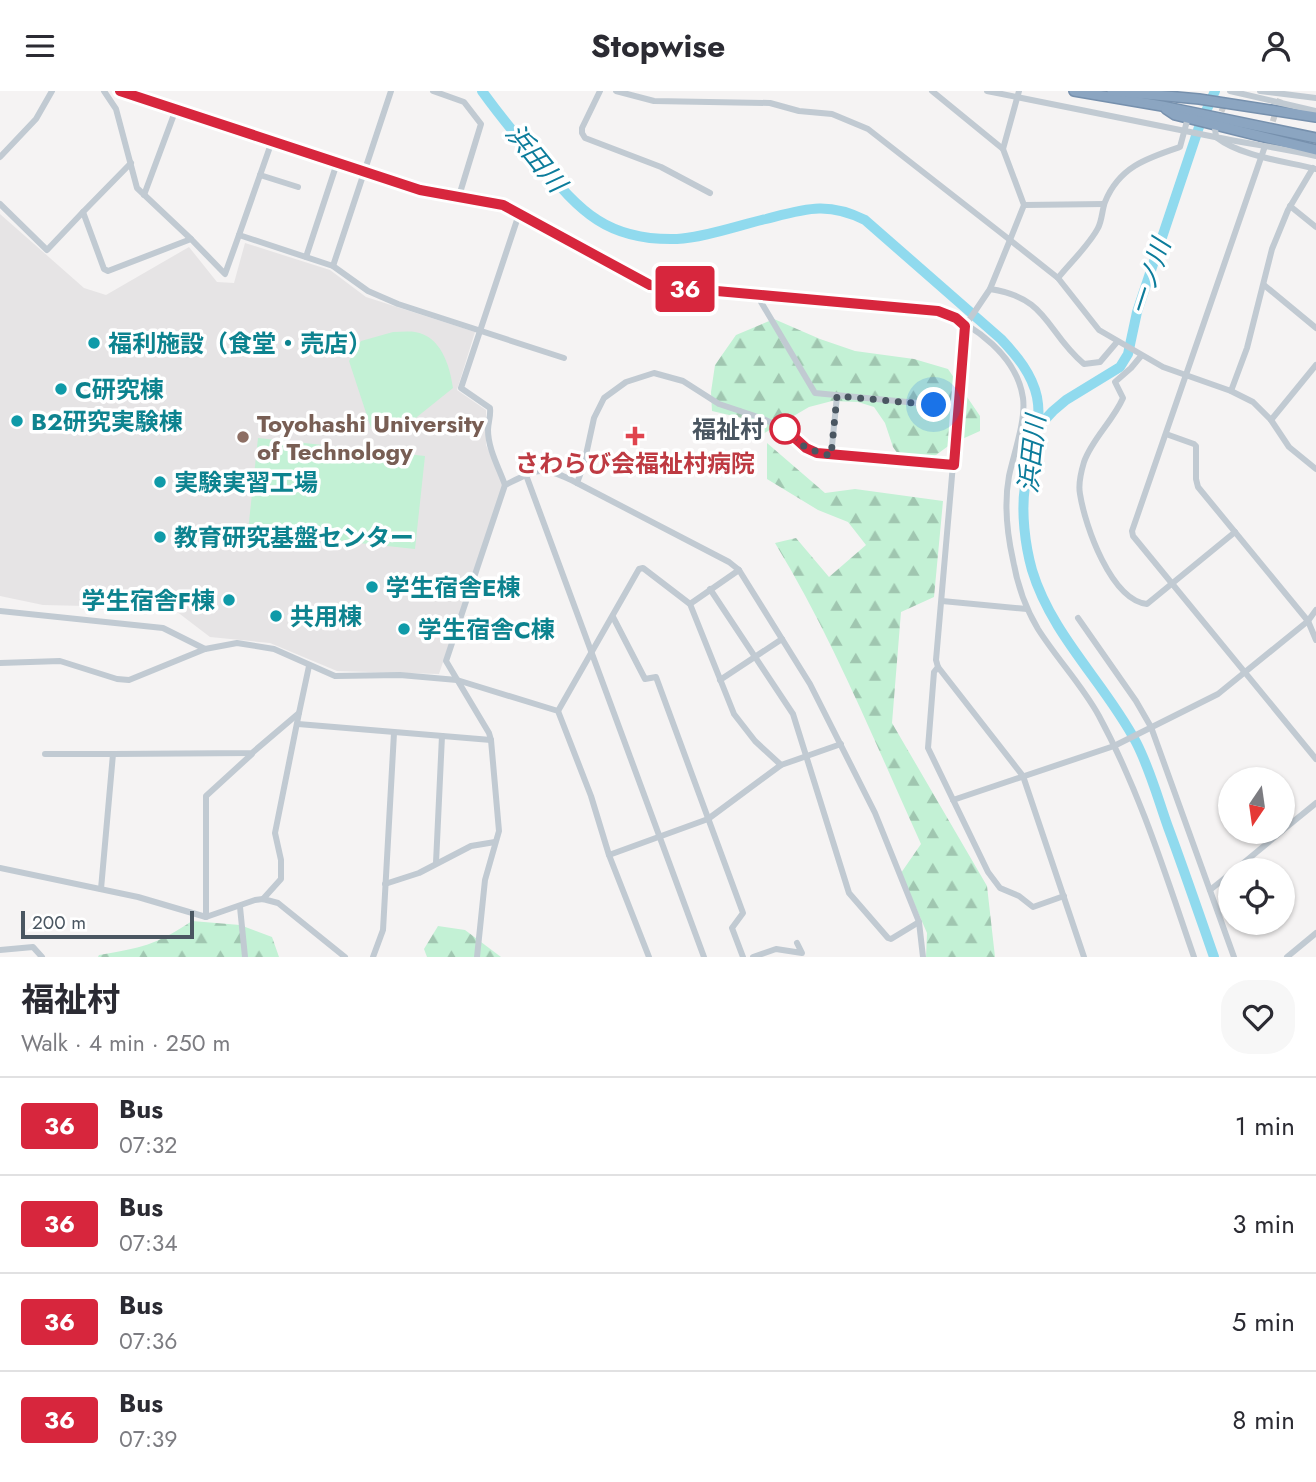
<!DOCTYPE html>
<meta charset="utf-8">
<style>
body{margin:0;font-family:Jost,"Noto Sans JP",sans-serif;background:#f7f7f7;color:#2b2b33;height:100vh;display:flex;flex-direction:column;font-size:26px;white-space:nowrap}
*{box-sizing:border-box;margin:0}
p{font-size:23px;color:#7c7c81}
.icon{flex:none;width:38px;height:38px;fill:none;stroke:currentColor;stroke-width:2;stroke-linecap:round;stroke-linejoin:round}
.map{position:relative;height:866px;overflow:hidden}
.sheet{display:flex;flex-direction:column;background:#fff;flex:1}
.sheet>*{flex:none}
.badge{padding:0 14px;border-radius:5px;font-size:24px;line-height:46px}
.needle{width:46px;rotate:193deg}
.controls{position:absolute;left:1218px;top:676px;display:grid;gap:14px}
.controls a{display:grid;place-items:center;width:77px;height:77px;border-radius:50%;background:#fff;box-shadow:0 2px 5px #0004;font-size:35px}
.scale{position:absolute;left:21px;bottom:18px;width:173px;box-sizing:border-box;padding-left:7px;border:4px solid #4a5661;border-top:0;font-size:19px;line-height:24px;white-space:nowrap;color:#4a5661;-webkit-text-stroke:5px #fff;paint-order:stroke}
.you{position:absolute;width:35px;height:35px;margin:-18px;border:5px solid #fff;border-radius:50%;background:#1a73e8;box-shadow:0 0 0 10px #1a73e833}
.map>.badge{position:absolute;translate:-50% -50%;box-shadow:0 0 0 4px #fff}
.round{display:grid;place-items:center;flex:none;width:74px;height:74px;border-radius:28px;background:#f7f7f7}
.head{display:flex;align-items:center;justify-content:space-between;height:119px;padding:0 21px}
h1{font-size:33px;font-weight:700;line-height:52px}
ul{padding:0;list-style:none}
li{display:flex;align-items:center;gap:21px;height:98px;padding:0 21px;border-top:2px solid #e1e1e2}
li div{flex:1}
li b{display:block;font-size:26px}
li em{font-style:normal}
li .badge{min-width:77px;font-weight:700;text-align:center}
header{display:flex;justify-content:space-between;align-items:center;height:91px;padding:0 21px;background:#fff;font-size:32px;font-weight:700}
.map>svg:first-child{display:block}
</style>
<header><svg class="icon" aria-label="menu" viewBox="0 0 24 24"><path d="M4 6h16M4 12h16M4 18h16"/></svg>Stopwise<svg class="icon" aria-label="person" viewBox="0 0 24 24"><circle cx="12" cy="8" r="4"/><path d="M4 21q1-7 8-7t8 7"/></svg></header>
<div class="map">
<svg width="1316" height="866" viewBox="0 0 1316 866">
<defs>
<pattern id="forest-firs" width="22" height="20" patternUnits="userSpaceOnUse" patternTransform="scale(1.75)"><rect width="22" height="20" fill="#c3f1d5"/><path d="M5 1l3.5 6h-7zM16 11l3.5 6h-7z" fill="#a0c6b0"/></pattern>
</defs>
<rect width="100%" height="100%" fill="#f5f3f3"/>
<path fill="#e6e4e5" d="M0,123L84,197L106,204L189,156L217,191L234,192L245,152L330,179L366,206L475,241L457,299L486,319V354L503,393L439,583L337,580L270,552L210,546L172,517L43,514L0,505Z"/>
<g fill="#c3f1d5">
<path d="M393,241C400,241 408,240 415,241C441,245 450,275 453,297L397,342L371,337L349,270L361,250Z"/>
<path d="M258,347L425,365L415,458L248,440Z"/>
</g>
<g fill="url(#forest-firs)">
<path d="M774,228L820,248L855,260L914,268L948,278L980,325V340L951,353L917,378L907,376L893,356L885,332L874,316L858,311L832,310L809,316L761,344L742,327L712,320L711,301L715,274L736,244Z"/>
<path d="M767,352L825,402L855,398L943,410L934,506L901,521L892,632L987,795L995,866H926L927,842L901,782L921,753C875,652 833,547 775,452L796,447L829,486L866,454L848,431L818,419L767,388Z"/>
<path d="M192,830L240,834L272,846L279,866H98L99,864C141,857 156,854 192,830Z"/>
<path d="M438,835L465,839L501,866H427L424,858Z"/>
</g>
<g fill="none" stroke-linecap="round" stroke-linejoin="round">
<g stroke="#90daee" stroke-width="10">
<path d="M482,0C500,25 519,48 539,71C581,121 607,150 677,148C703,147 740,134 766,128C805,118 827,110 865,129L1001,248C1017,265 1032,283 1037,306C1043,336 1030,366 1025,395C1021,421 1025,454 1032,479C1052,545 1105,592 1136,651C1150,678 1158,708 1168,736C1184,779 1199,823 1214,866"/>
<path d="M1038,336L1053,320L1066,309L1120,276L1128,263L1137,221L1199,36L1215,0"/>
</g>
<g stroke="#caccce" stroke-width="6" stroke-dasharray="6 3" stroke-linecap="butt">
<path d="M1218,29L1227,7"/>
<path d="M1270,39L1280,8"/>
</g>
<defs>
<g id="highway">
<path d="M1074,0L1162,15L1316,47"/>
<path d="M1112,0L1199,8L1316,26"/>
<path d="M1166,18L1175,24L1316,59"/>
</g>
</defs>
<use href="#highway" stroke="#7690ad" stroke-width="12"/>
<g stroke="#c1cad2" stroke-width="6">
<path d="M104,0L116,18L137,97L191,148"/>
<path d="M120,0L420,99L503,114L650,194L938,220C975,234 1017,265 1023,307C1026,329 1014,362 1009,385C1004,412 1007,442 1013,469C1017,492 1026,518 1038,538C1057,568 1082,594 1099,625C1140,701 1166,785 1194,866"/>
<path d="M433,0L464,11L481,33L459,105"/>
<path d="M600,0L582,37V42L585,47L661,76L710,102"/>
<path d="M616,0L654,10L770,12L799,20L832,23L868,38L1010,149L1024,114L1003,58L932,0"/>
<path d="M987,0C1063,15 1139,31 1215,46C1249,53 1282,57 1316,65"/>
<path d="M1230,0L1316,20"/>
<path d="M1260,0L1316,7"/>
<path d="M1215,37L1216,46C1242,66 1284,70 1316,78"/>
<path d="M1003,58L1019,0"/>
<path d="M1264,58L1132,440L1133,445L1316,668"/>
<path d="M0,66L36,28L52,0"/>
<path d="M260,84L298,96"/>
<path d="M144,104L176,18"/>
<path d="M0,113L47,159L83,121L104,178L108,180L191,148L225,183L239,144L333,175L368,200L398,213L564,267"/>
<path d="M1024,114L1104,113"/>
<path d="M1290,115L1316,136"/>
<path d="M83,121L131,72"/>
<path d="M239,144L272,50"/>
<path d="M306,166L337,72"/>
<path d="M333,175L391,0"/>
<path d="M1058,187C1070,172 1090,153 1098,137C1102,130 1102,119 1105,111C1119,76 1147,67 1180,56L1187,30"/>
<path d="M1264,194L1316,237"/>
<path d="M990,198C1049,207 1045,240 1084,273L1100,271L1117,251"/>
<path d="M760,204L761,211L815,302L958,316"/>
<path d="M1141,265L1131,277L1115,291L1123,307C1113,330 1092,348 1084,371C1081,381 1078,393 1080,403C1085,435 1111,509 1147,513L1235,441"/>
<path d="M1231,300L1247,257L1272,158L1288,119L1313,77"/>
<path d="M1271,329L1316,274"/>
<path d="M1166,343L1194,353L1196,355V388L1198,396L1308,530L1316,549"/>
<path d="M831,365L837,305"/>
<path d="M526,384L704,866"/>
<path d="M577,392L729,471L739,479L810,593L875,722L919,831L923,866"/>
<path d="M505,394C499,377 488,358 488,339C488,331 491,326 490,317L461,297L519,123"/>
<path d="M710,498L793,623L849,802L888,847L891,848L919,831"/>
<path d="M942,510L1027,518"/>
<path d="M690,513L739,479"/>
<path d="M0,520L163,537L205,558L237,552L274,558L335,585L400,584L457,589L558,620L591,705L609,764L649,866"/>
<path d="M613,526L645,588L656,586L743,822L732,837L743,866"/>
<path d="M1078,527L1136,610L1151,636L1234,866"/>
<path d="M0,572L60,570L117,588L129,589L205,558"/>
<path d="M938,576L934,581L928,657L988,781L1000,797L1019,805L1033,816L1064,805"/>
<path d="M720,589L782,548"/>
<path d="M558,620L639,478L643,477L690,513L734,623L755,650L781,674"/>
<path d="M298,633L491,649"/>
<path d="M45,663H113"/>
<path d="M953,709L1114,655L1218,603L1308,530L1316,519"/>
<path d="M1283,739L1316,712"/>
<path d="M609,764L708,728L781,674L841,653"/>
<path d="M436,772L442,645"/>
<path d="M0,777L138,806L206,826L255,809L263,808L278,812L345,866"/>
<path d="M1235,779L1282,740"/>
<path d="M385,793L419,782L471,755L495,751"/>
<path d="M101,798L113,663L252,662L299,622L309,575"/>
<path d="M1210,799L1230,783"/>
<path d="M263,808L281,788V769L275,742L299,622"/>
<path d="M240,816L245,866"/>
<path d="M206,826V705L252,663"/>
<path d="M0,859L33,856L42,866"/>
<path d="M373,866L383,839L394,642"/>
<path d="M477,866L485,789L499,740L491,649L489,642L446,570L505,394C540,377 542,374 577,392L584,373L594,327L604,307L626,291L654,282L683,290L719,313L761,327L785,338L806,357L817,362L954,374"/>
<path d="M753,866L776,858L802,862L797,852"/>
<path d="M1084,866L1023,685L938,576L936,569L965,235L990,198L1010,149L1058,187L1099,239L1163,276L1231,300L1253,311L1271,329L1289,356L1316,378"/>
<path d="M1287,866L1316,842"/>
</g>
<use href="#highway" stroke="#8ba5c1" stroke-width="9"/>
</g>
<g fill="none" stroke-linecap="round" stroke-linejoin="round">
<defs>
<path id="line" d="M120,0L420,99L503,114L650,194L938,220L956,227L965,235L954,374L817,362L806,357L785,338"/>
</defs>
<use href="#line" stroke="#fff" stroke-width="16"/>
<use href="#line" stroke="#d7263d" stroke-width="10"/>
<path stroke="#4a5661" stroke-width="7" stroke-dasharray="0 12.6" d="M785,338L806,357L831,365L837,305L934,314"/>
</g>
<g fill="#0f9aa8" stroke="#fff" stroke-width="2.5">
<circle cx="94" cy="252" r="7"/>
<circle cx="61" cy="298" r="7"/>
<circle cx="17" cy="330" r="7"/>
<circle cx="160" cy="391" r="7"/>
<circle cx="160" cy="446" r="7"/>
<circle cx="372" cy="496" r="7"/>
<circle cx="229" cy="509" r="7"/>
<circle cx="276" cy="525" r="7"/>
<circle cx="404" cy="538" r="7"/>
</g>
<circle fill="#fff" stroke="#d7263d" stroke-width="3.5" cx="785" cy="338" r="14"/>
<path fill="#e0444e" stroke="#fff" stroke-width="2.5" d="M631.5 334.5h7v7h7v7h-7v7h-7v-7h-7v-7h7z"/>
<circle fill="#8d6e63" stroke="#fff" stroke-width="2.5" cx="243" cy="346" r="7"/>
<g text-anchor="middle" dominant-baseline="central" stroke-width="7" stroke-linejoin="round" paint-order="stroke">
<g font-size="24" font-weight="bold" fill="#0d838f" stroke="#fff" text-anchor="start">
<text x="108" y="252">福利施設（食堂・売店）</text>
<text x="75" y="298">C研究棟</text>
<text x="31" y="330">B2研究実験棟</text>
<text x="174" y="391">実験実習工場</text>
<text x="174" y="446">教育研究基盤センター</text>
<text x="386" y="496">学生宿舎E棟</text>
<text x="215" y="509" text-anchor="end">学生宿舎F棟</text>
<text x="290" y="525">共用棟</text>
<text x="418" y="538">学生宿舎C棟</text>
</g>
<g font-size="24" font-weight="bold" fill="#785e54" stroke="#fff" text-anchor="start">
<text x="257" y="332">Toyohashi University<tspan x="257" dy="28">of Technology</tspan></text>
</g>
<g font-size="24" font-weight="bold" fill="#4a5661" stroke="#fff" text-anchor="end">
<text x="764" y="338">福祉村</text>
</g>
<g font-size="24" font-weight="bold" fill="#be3a42" stroke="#fff">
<text x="635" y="372">さわらび会福祉村病院</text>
</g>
<g font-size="26" font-style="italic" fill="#0c7c9b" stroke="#fff">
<text transform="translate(536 67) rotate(51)">浜田川</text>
<text transform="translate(1150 186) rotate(-72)">一ノ川</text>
<text transform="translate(1032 363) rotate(-84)">浜田川</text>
</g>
</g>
</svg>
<div class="controls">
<a><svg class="needle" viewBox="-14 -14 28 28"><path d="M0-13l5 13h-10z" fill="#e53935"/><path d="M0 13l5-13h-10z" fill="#7c7c81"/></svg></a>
<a><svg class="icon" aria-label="locate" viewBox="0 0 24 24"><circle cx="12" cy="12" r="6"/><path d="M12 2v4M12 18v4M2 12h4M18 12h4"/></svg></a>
</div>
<div class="scale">200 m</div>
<div class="you" style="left:934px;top:314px"></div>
<b class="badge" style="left:685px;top:198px;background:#d7263d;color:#fff">36</b>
</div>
<section class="sheet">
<div class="head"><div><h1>福祉村</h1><p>Walk · 4 min · 250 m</p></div><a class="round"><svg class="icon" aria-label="heart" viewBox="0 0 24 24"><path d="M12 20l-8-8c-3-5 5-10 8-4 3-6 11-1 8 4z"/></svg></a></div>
<ul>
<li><span class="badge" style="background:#d7263d;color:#fff">36</span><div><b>Bus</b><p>07:32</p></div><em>1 min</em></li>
<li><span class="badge" style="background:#d7263d;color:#fff">36</span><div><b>Bus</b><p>07:34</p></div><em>3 min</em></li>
<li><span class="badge" style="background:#d7263d;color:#fff">36</span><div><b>Bus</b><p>07:36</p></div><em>5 min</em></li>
<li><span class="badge" style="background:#d7263d;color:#fff">36</span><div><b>Bus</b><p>07:39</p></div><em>8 min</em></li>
</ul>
</section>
